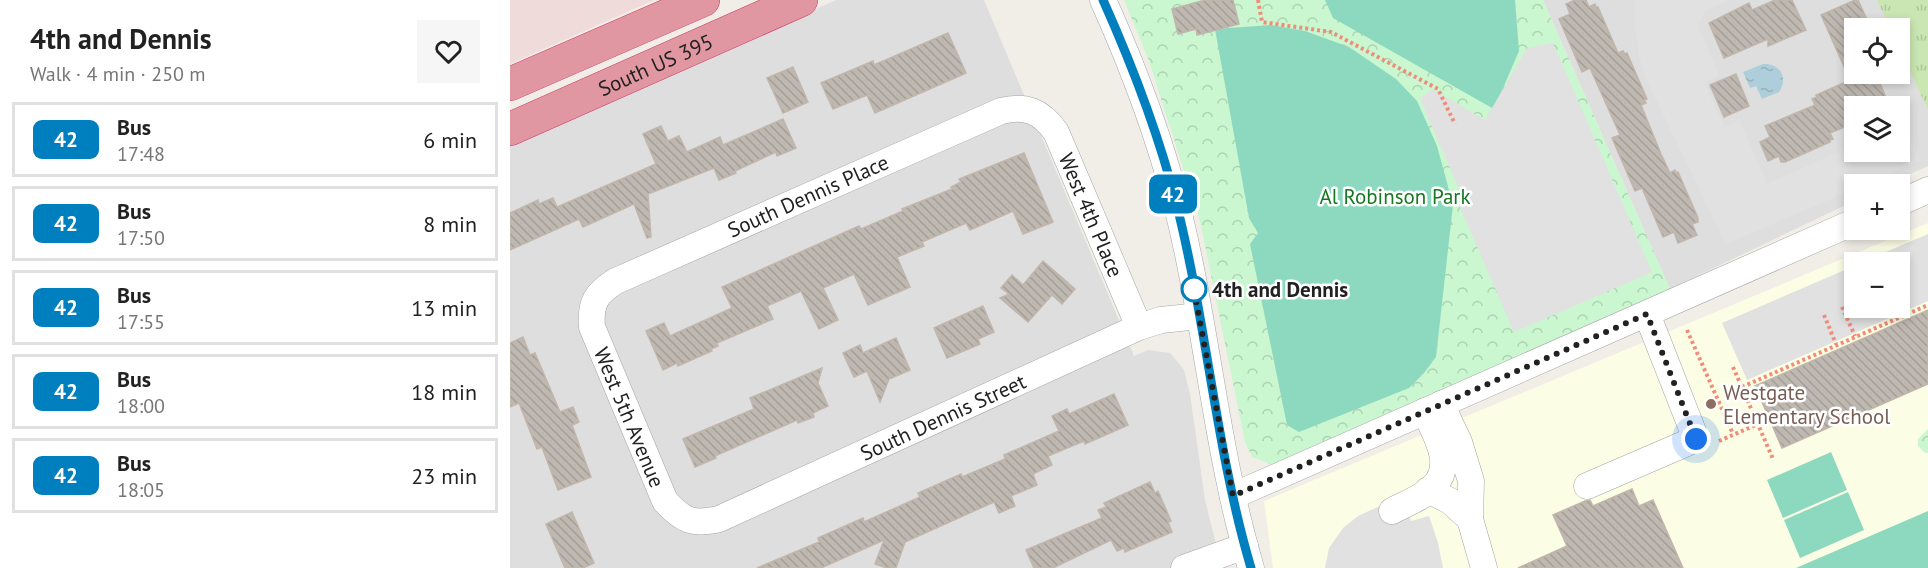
<!DOCTYPE html>
<meta charset="utf-8">
<style>
body{margin:0;font-family:"PT Sans",sans-serif;background:#f6f6f6;color:#222;height:100vh;display:flex;flex-direction:column;font-size:22px;white-space:nowrap}
*{box-sizing:border-box;margin:0}
p{font-size:20px;color:#767676}
.icon{flex:none;width:33px;height:33px;fill:none;stroke:currentColor;stroke-width:2;stroke-linecap:round;stroke-linejoin:round}
.map{position:relative;flex:1;overflow:hidden}
.details{display:flex;flex-direction:column;background:#fff;width:510px}
.details>*{flex:none}
.badge{padding:0 12px;border-radius:9px;font-size:21px;line-height:39px}
.controls{position:absolute;left:1334px;top:18px;display:grid;gap:12px}
.controls a{display:grid;place-items:center;width:66px;height:66px;border-radius:0px;background:#fff;box-shadow:0 3px 9px #0003;font-size:30px}
.you{position:absolute;width:30px;height:30px;margin:-15px;border:4px solid #fff;border-radius:50%;background:#1a73e8;box-shadow:0 0 0 9px #1a73e833}
.map>.badge{position:absolute;translate:-50% -50%;box-shadow:0 0 0 3px #fff}
.round{display:grid;place-items:center;flex:none;width:63px;height:63px;border-radius:0px;background:#f6f6f6}
.summary{display:flex;align-items:center;justify-content:space-between;height:102px;padding:0 30px}
h1{font-size:28px;font-weight:800;line-height:45px}
ul{padding:0;list-style:none}
li{display:flex;align-items:center;gap:18px;height:75px;margin:0 12px 9px;padding:0 18px;border:3px solid #e0e0e0;border-radius:0px}
li div{flex:1}
li b{display:block;font-size:22px}
li em{font-style:normal}
li .badge{min-width:66px;font-weight:700;text-align:center}
main{display:flex;flex:1;min-height:0}
.map>svg:first-child{display:block}
</style>
<main>
<section class="details">
<div class="summary"><div><h1>4th and Dennis</h1><p>Walk · 4 min · 250 m</p></div><a class="round"><svg class="icon" aria-label="heart" viewBox="0 0 24 24"><path d="M12 20l-8-8c-3-5 5-10 8-4 3-6 11-1 8 4z"/></svg></a></div>
<ul>
<li><span class="badge" style="background:#007fbe;color:#fff">42</span><div><b>Bus</b><p>17:48</p></div><em>6 min</em></li>
<li><span class="badge" style="background:#007fbe;color:#fff">42</span><div><b>Bus</b><p>17:50</p></div><em>8 min</em></li>
<li><span class="badge" style="background:#007fbe;color:#fff">42</span><div><b>Bus</b><p>17:55</p></div><em>13 min</em></li>
<li><span class="badge" style="background:#007fbe;color:#fff">42</span><div><b>Bus</b><p>18:00</p></div><em>18 min</em></li>
<li><span class="badge" style="background:#007fbe;color:#fff">42</span><div><b>Bus</b><p>18:05</p></div><em>23 min</em></li>
</ul>
</section>
<div class="map">
<svg width="1418" height="568" viewBox="0 0 1418 568">
<defs>
<pattern id="grass-tufts" width="24" height="20" patternUnits="userSpaceOnUse" patternTransform="scale(1.5)"><rect width="24" height="20" fill="#cae6b3"/><path d="M3 7l-1-3M5 7V3M7 7l1-3M15 17l-1-3M17 17v-4M19 17l1-3" fill="none" stroke="#adc59a"/></pattern>
<pattern id="park-crowns" width="20" height="18" patternUnits="userSpaceOnUse" patternTransform="scale(1.5)"><rect width="20" height="18" fill="#caf6d0"/><path d="M2 6a3 3 0 1 1 6 0M12 15a3 3 0 1 1 6 0" fill="none" stroke="#add3b2"/></pattern>
<pattern id="water-ripples" width="26" height="14" patternUnits="userSpaceOnUse" patternTransform="scale(1.5)"><rect width="26" height="14" fill="#adceda"/><path d="M2 4q2-2 4 0t4 0M15 11q2-2 4 0t4 0" fill="none" stroke="#95b1bb"/></pattern>
<pattern id="building-back-hatch" width="6" height="6" patternUnits="userSpaceOnUse" patternTransform="scale(1.5)"><rect width="6" height="6" fill="#beb8b1"/><path d="M-1 5l2 2M0 0l6 6M5-1l2 2" fill="none" stroke="#a39e98"/></pattern>
</defs>
<rect width="100%" height="100%" fill="#f1eee8"/>
<g fill="#dfdede" fill-rule="evenodd">
<path d="M326,0H474L624,356L638,350L660,353L674,370L680,394L695,500L712,568H0V144Z"/>
<path d="M1033,0H1367L1380,28H1344V74H1389V48L1418,110V166L1379,184H1344V201L1160,289ZM1344,106H1389V152H1344Z"/>
</g>
<path fill="#efdbda" d="M0,0H144L0,64Z"/>
<path fill="#fcfde5" fill-rule="evenodd" d="M1418,223V568H763L754,501ZM1344,262H1389V308H1344Z"/>
<path fill="url(#grass-tufts)" d="M1367,0H1418V110L1389,48V28H1380Z"/>
<g fill="url(#park-crowns)">
<path d="M614,0H1033L1160,289L763,465L742,457L735,442L690,221L639,61Z"/>
<path d="M1418,429V453H1415L1408,446V439Z"/>
</g>
<g fill="#8dd9bf">
<path d="M815,0H1005L1009,51L984,109L823,18Z"/>
<path d="M761,25L795,31L839,47L886,79L907,101L927,146L943,205L926,357L914,373L899,388L789,432L777,425L740,244L748,233L739,218L705,29Z"/>
<path d="M1321,452L1337,490L1273,518L1257,480Z"/>
<path d="M1338,492L1354,530L1290,558L1274,520Z"/>
<path d="M1418,511V568H1286Z"/>
</g>
<g fill="#e1e1e1">
<path d="M1125,0H1219L1195,10L1188,26L1209,75L1194,83L1215,127L1229,119L1257,184L1344,145V152H1389V124L1395,121L1410,161L1355,184H1344V189L1216,244L1135,77L1129,56L1125,26Z"/>
<path d="M1043,43L1142,272L1004,332L949,205L955,202L910,99L922,89L975,120L1017,48Z"/>
<path d="M1418,234V301L1237,380L1212,323L1344,266V308H1389V262H1352Z"/>
<path d="M892,496L901,521L919,516L928,543L933,568H815L819,548L833,528L848,516Z"/>
</g>
<path fill="url(#water-ripples)" d="M1253,64C1270,63 1279,78 1269,92L1252,99L1246,86L1240,88L1233,72Z"/>
<g fill="url(#building-back-hatch)" stroke="#c1b6ac" stroke-width="1.5">
<path d="M695,0H723L729,24L687,35L686,29L668,34L662,9Z"/>
<path d="M1065,0H1076L1079,7L1085,4L1086,7H1088L1108,53L1113,51L1115,54L1117,53L1137,99L1134,100L1136,103L1131,105L1151,154L1160,173L1165,170L1166,173L1168,172L1188,218V222L1182,224L1187,235L1168,243L1164,232L1153,237L1132,188L1125,191L1102,138L1110,135L1080,68L1072,72L1049,19L1060,14L1056,4Z"/>
<path d="M1265,0H1282L1296,30L1258,46V39L1214,58L1199,23L1239,3L1242,10Z"/>
<path d="M1345,0H1348L1361,28H1344V78L1349,76L1350,79L1354,77L1359,86L1369,81L1377,100L1363,106H1344V123L1320,133L1323,139L1320,140V142L1275,162H1271L1269,156L1258,161L1250,142L1260,137L1255,126L1305,105L1302,99L1307,97L1306,95L1340,80L1311,15Z"/>
<path d="M438,33L456,73L365,113L357,95L323,109L311,83L363,61L364,65Z"/>
<path d="M283,67L298,102L273,113L257,78Z"/>
<path d="M1226,74L1239,106L1214,117L1200,85Z"/>
<path d="M273,119L286,148L267,156L266,152L225,171L226,173L209,180L204,168L138,194L141,237L137,238L124,204L73,227L69,219L0,250V213L28,200L29,204L43,198L47,207L146,164L133,134L151,126L158,141L169,136L177,152L210,137L213,145Z"/>
<path d="M514,153L543,222L513,234L503,211L460,230L456,223L412,242L414,246L387,257L400,287L358,305L344,274L313,288L328,320L309,329L291,291L257,306L263,319L207,343L208,346L201,349L202,351L168,366L167,363L153,370L136,331L154,323L160,336L222,308L212,287L349,226L351,229L393,211L392,209L442,189L441,187L451,182L449,179Z"/>
<path d="M533,261L565,289L552,304L542,295L518,322L490,298L499,294L491,288L502,275L513,285Z"/>
<path d="M473,306L484,332L468,339L470,344L437,358L424,328Z"/>
<path d="M1418,310V384L1272,448L1245,386Z"/>
<path d="M13,337L20,355L25,353L50,412L63,407L69,422L62,425L81,477L48,490L32,447L27,449L9,403L0,407V343Z"/>
<path d="M386,338L400,370L379,379L370,402L357,371L344,377L333,353L350,345L353,353Z"/>
<path d="M312,368L308,383L318,406L303,413L304,417L288,423L287,420L205,456L206,458L185,467L173,439L244,409L240,398Z"/>
<path d="M604,394L618,425L575,444L574,441L538,456L542,465L523,474L527,485L501,496L505,506L489,513L484,502L395,542L386,568H377L365,564L374,540L311,568H247L309,542L308,538L353,518L354,522L410,497L408,493L451,474L452,477L495,459L494,455L549,431L542,416L557,409L559,414Z"/>
<path d="M640,482L645,493L648,491L661,521L658,522L662,532L615,552L614,548L607,551L601,540L543,568H524L516,550L592,518L588,510L596,507L594,503Z"/>
<path d="M1122,489L1129,506L1143,500L1173,568H1008L1057,546L1043,515L1075,501L1080,500L1083,506Z"/>
<path d="M62,512L84,563L73,568H55L36,524Z"/>
</g>
<g fill="none" stroke-linecap="round" stroke-linejoin="round">
<defs>
<g id="minor">
<path d="M593,0C623,67 649,135 667,206C697,326 706,450 741,568"/>
<path d="M1389,203L1418,190"/>
<path id="s1" d="M629,327L546,132C531,111 516,105 491,111L106,281C86,293 80,303 82,327L155,501C173,521 183,525 209,519L629,327L651,320L689,316"/>
<path d="M931,404L949,442L961,481L960,519L974,568"/>
<path d="M1077,486L1186,439L1137,314"/>
<path d="M918,490L940,501L960,519"/>
<path d="M723,496L1344,222"/>
<path d="M882,511C895,504 914,497 924,486C945,464 925,435 915,411"/>
<path d="M674,568L735,546"/>
</g>
<g id="highway">
<path d="M0,84L193,0"/>
<path id="s2" d="M0,129L291,0"/>
</g>
</defs>
<use href="#minor" stroke="#a5a5a5" stroke-width="27"/>
<use href="#highway" stroke="#ce3663" stroke-width="34"/>
<g stroke="#ef8d7b" stroke-width="4" stroke-dasharray="3 3" stroke-linecap="butt">
<path d="M748,0L752,22L821,32L928,89L945,124"/>
<path d="M1332,307L1345,336"/>
<path d="M1314,315L1326,344"/>
<path d="M1177,330L1223,434"/>
<path d="M1223,367L1263,459"/>
<path d="M1232,387L1418,305"/>
<path d="M1209,441L1255,421"/>
</g>
<use href="#minor" stroke="#fff" stroke-width="26"/>
<use href="#highway" stroke="#e197a1" stroke-width="33"/>
</g>
<g fill="none" stroke-linecap="round" stroke-linejoin="round">
<defs>
<path id="line" d="M593,0C623,67 649,135 667,206C697,326 706,450 741,568"/>
</defs>
<use href="#line" stroke="#fff" stroke-width="14"/>
<use href="#line" stroke="#007fbe" stroke-width="9"/>
<path stroke="#212121" stroke-width="6" stroke-dasharray="0 10.8" d="M684,289L683,285L723,496L1137,314L1186,439"/>
</g>
<circle fill="#fff" stroke="#007fbe" stroke-width="3" cx="684" cy="289" r="12"/>
<circle fill="#8d6e63" stroke="#fff" stroke-width="2" cx="1201" cy="404" r="6"/>
<g text-anchor="middle" dominant-baseline="central" stroke-width="5" stroke-linejoin="round" paint-order="stroke">
<g font-size="21" fill="#212121" stroke="#fff">
<text stroke="none"><textPath href="#s2" startOffset="159">South US 395</textPath></text>
<text transform="translate(298 196) rotate(-24)">South Dennis Place</text>
<text transform="translate(581 215) rotate(67)">West 4th Place</text>
<text stroke="none"><textPath href="#s1" startOffset="1248">South Dennis Street</textPath></text>
<text stroke="none"><textPath href="#s1" startOffset="850">West 5th Avenue</textPath></text>
</g>
<g font-size="21" fill="#157922" stroke="#fff">
<text x="885" y="196">Al Robinson Park</text>
</g>
<g font-size="21" font-weight="bold" fill="#212121" stroke="#fff" text-anchor="start">
<text x="702" y="289">4th and Dennis</text>
</g>
<g font-size="21" fill="#785e54" stroke="#fff" text-anchor="start">
<text x="1213" y="392">Westgate<tspan x="1213" dy="24">Elementary School</tspan></text>
</g>
</g>
</svg>
<div class="controls">
<a><svg class="icon" aria-label="locate" viewBox="0 0 24 24"><circle cx="12" cy="12" r="6"/><path d="M12 2v4M12 18v4M2 12h4M18 12h4"/></svg></a>
<a><svg class="icon" aria-label="layers" viewBox="0 0 24 24"><path d="M12 4l9 5-9 5-9-5zM3 14l9 5 9-5"/></svg></a>
<a>+</a>
<a>−</a>
</div>
<div class="you" style="left:1186px;top:439px"></div>
<b class="badge" style="left:663px;top:194px;background:#007fbe;color:#fff">42</b>
</div>
</main>
